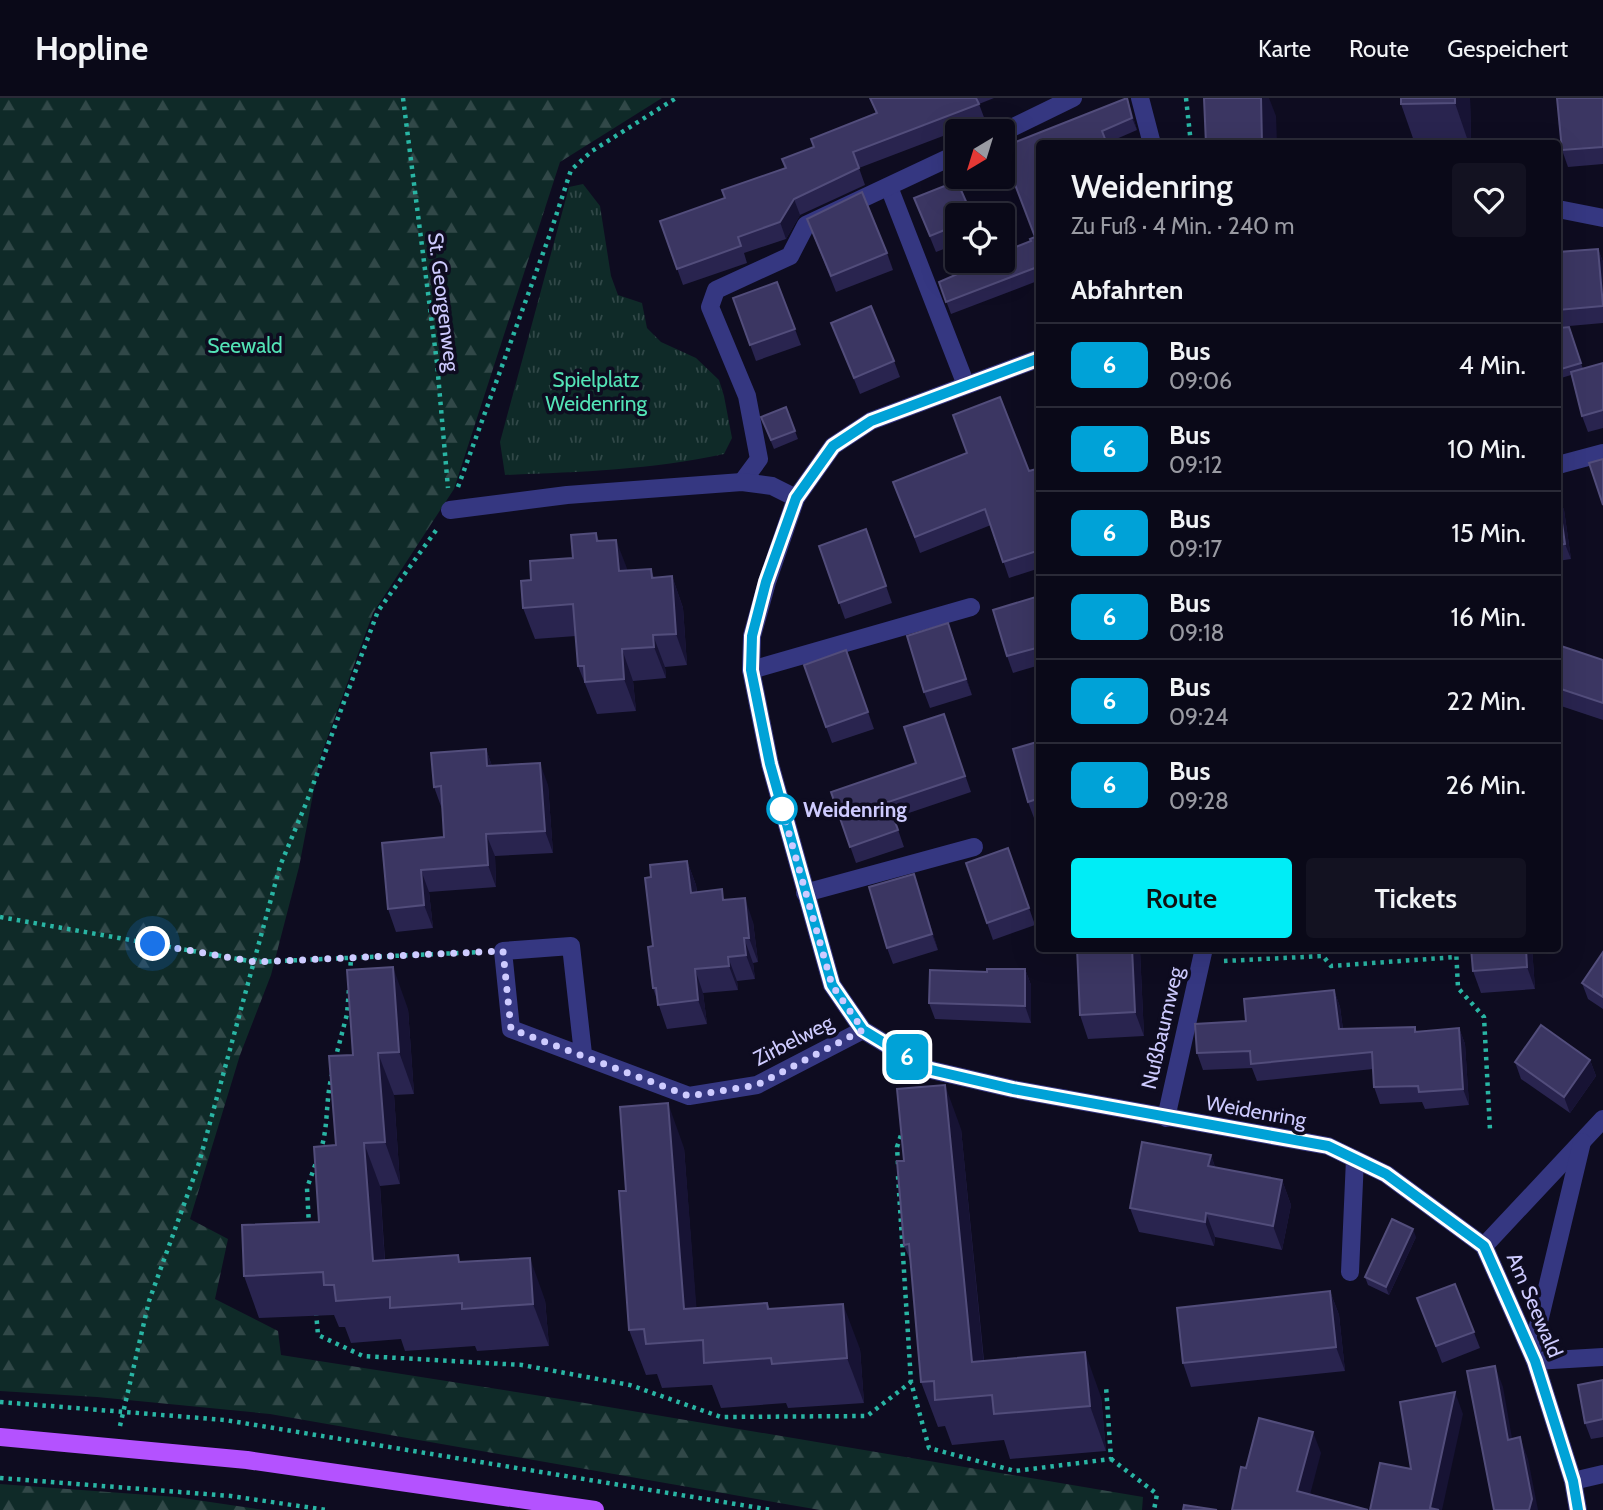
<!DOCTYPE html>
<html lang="de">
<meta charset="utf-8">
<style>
body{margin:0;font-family:Cabin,sans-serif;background:#131221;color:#f1f3f6;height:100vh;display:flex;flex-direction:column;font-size:26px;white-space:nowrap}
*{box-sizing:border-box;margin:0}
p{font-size:23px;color:#999aa2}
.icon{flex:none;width:38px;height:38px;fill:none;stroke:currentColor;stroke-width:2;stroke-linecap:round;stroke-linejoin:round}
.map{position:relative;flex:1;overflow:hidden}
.details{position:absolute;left:1036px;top:42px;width:525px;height:812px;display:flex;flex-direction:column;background:#0a0918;border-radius:7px;box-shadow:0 7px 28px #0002,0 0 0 2px #2a2a37}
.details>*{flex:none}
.badge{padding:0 14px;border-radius:10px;font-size:24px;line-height:46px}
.needle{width:46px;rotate:218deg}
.buttons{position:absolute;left:945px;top:21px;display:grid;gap:14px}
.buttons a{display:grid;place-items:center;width:70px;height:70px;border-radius:7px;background:#0a0918;box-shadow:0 7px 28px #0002,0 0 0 2px #2a2a37;font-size:35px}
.you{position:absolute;width:35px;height:35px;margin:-18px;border:5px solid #fff;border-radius:50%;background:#1a73e8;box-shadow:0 0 0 10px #1a73e833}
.map>.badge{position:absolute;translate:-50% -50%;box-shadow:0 0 0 4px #fff}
h2{padding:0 35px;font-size:26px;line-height:63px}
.round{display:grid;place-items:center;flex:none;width:74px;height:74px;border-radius:7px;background:#131221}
.head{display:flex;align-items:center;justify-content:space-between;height:119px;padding:0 35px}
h1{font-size:33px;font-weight:600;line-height:52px}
.cta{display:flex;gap:14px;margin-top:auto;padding:14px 35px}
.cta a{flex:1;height:80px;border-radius:7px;background:#00edf6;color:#111;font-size:28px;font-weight:600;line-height:80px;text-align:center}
.cta a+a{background:#131221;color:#f1f3f6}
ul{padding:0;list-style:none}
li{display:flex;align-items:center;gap:21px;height:84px;padding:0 35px;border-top:2px solid #2a2a37}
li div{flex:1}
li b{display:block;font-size:26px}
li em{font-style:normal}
li .badge{min-width:77px;font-weight:700;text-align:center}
header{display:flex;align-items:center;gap:42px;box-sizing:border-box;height:98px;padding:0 35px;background:#0a0918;border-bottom:2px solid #2a2a37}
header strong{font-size:33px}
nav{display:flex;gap:38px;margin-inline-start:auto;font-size:24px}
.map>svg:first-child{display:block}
</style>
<header>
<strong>Hopline</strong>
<nav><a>Karte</a><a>Route</a><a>Gespeichert</a></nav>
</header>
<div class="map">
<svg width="1603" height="1412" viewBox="0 0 1603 1412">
<defs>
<pattern id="forest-firs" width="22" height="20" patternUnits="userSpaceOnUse" patternTransform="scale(1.75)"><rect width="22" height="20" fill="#0f2a28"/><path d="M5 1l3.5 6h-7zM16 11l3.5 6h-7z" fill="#314848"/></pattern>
<pattern id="park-tufts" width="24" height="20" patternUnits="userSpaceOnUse" patternTransform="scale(1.75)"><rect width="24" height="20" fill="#0f2a28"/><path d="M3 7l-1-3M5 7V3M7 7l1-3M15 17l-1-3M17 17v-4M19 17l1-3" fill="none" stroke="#314848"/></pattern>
</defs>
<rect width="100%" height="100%" fill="#0e0c20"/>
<g fill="url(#forest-firs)">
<path d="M0,0H662L560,64L454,391L373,515L320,660L299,769L271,877L240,957L190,1121L228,1141L215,1201L278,1233L281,1257L573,1303L1143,1399L1142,1412H820L270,1316L97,1299L0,1293Z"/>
<path d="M0,1386L176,1399L264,1412H0Z"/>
</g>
<path fill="url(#park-tufts)" d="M583,86L600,108L611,178L618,197L642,205L647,230L661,244L696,260L719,282L724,298L732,340L724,356C651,372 579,374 505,377L500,344L569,89Z"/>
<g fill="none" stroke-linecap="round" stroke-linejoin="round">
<g stroke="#29b5a4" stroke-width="4.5" stroke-dasharray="3.5 5" stroke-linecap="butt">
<path d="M403,0L437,265L448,390"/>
<path d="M1186,0L1191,46"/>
<path d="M458,389L550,136L571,72L592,53L676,0"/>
<path d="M0,819L255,864L481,854"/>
<path d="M1456,850L1458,890L1484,919L1490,1032"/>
<path d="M1224,863L1323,858L1331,868L1456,859"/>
<path d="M350,876L351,860"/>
<path d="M335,962L347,916L349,891"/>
<path d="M320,1054C329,1029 325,1003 332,977"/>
<path d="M898,1066L897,1049L902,1034"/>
<path d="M898,1078L911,1284L929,1350L1015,1373L1111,1361L1106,1288"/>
<path d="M309,1128L307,1090L317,1062"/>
<path d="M316,1214L318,1237L363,1258L522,1267L630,1287L721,1319L867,1318L911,1284"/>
<path d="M0,1304L225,1322L772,1412"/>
<path d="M120,1328L149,1203L199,1065L280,768L307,703L378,513L437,431"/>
<path d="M1111,1361L1157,1396L1154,1412"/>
<path d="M0,1380L231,1398L326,1412"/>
</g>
<g stroke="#353781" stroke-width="18">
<path d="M1140,0L1152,46"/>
<path d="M1003,34L1073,0"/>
<path d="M889,89L966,287"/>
<path d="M1558,111L1603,120"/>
<path d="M1040,260L871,323L833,348L796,400L767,484L752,538L751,572L770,666L832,887L863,932L927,971L1013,991L1328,1048L1386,1076L1484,1148L1535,1263L1573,1383L1578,1412"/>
<path d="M1558,367L1603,355"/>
<path d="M742,384L759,361L747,298L710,209L716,192L790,158L806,127L957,56"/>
<path d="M450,412L567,397L742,384L772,388L796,400"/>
<path d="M751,572L971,509"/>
<path d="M805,795L974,749"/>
<path d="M583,956L571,848L503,853L511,931L689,998L757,987L863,932"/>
<path d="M1166,1020L1204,850"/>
<path d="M1484,1148L1603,1021"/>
<path d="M1350,1174L1355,1061"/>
<path d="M1532,1253L1582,1044"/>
<path d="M1535,1263L1603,1259"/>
<path d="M1573,1383L1603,1376"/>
</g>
<path stroke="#b452ff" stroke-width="18" d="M0,1339L247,1362L595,1412"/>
</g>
<g fill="#29244f">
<path d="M870,0H994L979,6L985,22L859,70L865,87L800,117L786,141L744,155L747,165L683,187L660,123L725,100L786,70L814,49L876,15Z"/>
<path d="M1127,0L1137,32L1107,45L1040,46V182L951,216L939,184L1031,143L1035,139L1003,56Z"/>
<path d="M1470,0L1471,46H1415L1401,6Z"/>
<path d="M1603,0V66L1568,69L1562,52Z"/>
<path d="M914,100L957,117V146L936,154Z"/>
<path d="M807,121L887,155L893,172L836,194Z"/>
<path d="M1598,151L1603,164V225L1558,229V154Z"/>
<path d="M777,184L801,247L756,263L733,200Z"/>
<path d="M831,225L894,263L900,279L860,296Z"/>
<path d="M1569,229L1583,271L1603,265V330L1588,334L1582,318L1571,277L1558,281V230Z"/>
<path d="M786,309L798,341L774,351L761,319Z"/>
<path d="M1040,370V470L1009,480L991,427L920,455L893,384L1029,373Z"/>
<path d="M1558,398L1564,412L1571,461L1558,463Z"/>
<path d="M866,431L892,505L845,521L819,448Z"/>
<path d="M596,435L599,443L627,473L651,471L654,480L672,478L683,510L687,567L665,569L666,580L633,583L636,613L597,616L578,568L576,538L535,541L523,510L531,482L573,460Z"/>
<path d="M1040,501V567L1013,575L1007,558Z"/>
<path d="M948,525L972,597L930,610L924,594Z"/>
<path d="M1558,547L1603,562V622L1558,607Z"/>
<path d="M846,552L874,631L832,645L826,629Z"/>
<path d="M944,616L971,694L894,720L904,749L856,765L831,694L916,665Z"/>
<path d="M1040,643V718L1034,720L1028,704Z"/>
<path d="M486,651L492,668L548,687L553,755L495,758L496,789L429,794L433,830L396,834L388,811L444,739L442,711L434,689Z"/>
<path d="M1008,750L1035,827L993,842L966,765Z"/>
<path d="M687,763L696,787L697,794L726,802L753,824L758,864L753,865L755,881L737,883L738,892L703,895L707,926L667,931L653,890V848L651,779Z"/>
<path d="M914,776L938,852L893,866L887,850Z"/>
<path d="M1240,850H1288L1240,852Z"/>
<path d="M1532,850L1535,891L1481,895L1473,873Z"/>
<path d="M1140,853L1144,938L1088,941L1080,917Z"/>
<path d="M1603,854V911L1588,901L1582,885Z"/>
<path d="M1025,871L1031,887V925L935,921L929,905L987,874Z"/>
<path d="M1334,892L1340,909L1343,931L1415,929L1417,934L1459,930L1465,946L1469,1007L1425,1011L1422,1004L1380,1006L1374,989L1373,971L1257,983L1252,970L1203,972L1197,955L1246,923Z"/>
<path d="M408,911L414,996L394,997L400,1086L380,1088L385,1162L461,1164L545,1202L549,1248L477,1253L475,1248L405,1253L401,1241L351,1245L345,1229H339L334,1217L259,1220L244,1178L319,1124L336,1047L353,957Z"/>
<path d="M1590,962L1596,978L1570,1015L1521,981L1515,964Z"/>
<path d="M961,1031L984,1263L1101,1299L1106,1353L1010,1361L1004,1342L952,1347L945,1328L938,1329L921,1284L911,1165L904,1147V1063Z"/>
<path d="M684,1050L696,1210L767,1205L770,1211L860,1251L864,1305L788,1310L786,1305L721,1310L712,1287L662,1290L657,1276L646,1277L629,1232L626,1093Z"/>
<path d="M1211,1057L1215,1069L1282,1082L1291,1107L1282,1152L1215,1139L1214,1148L1139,1134L1130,1110Z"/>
<path d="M1416,1139L1389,1197L1368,1187L1365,1179Z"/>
<path d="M1455,1186L1480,1250L1442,1265L1417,1200Z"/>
<path d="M1330,1193L1339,1217L1345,1273L1191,1289L1183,1265Z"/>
<path d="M1603,1282V1339L1591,1341L1585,1325Z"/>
</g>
<g fill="#171334">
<path d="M1127,0L1131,11L1137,32L1132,20Z"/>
<path d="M1260,0H1269L1276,18L1277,46H1262Z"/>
<path d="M1455,0H1470L1471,46H1469L1455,5Z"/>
<path d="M794,101L800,117L786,141L780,124Z"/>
<path d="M1598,151L1603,164V208Z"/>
<path d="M1558,397L1564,412L1571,461L1565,446Z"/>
<path d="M616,442L628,473H619Z"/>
<path d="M672,478L683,510L687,567L676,536Z"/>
<path d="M948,525L954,542L972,597L966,581Z"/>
<path d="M653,537L665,569L666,580L654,549Z"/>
<path d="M622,551L633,583L636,613L624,581Z"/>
<path d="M486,651L494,674L487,668Z"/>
<path d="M540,665L548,687L553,755L545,733Z"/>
<path d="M1558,713L1559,737L1558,732Z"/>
<path d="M486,736L495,758L496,789L488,767Z"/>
<path d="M687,763L696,787L699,819L691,795Z"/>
<path d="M421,772L429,794L433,830L424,807Z"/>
<path d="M914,776L920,792L938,852L932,836Z"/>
<path d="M745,800L753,824L758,864L749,840Z"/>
<path d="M744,840L753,865L755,881L746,857Z"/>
<path d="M1132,850H1139L1140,853L1144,938L1135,914Z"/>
<path d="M1526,850H1532L1535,891L1527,869Z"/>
<path d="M728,859L737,883L738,892L729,868Z"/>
<path d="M393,869L408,911L414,996L399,954Z"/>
<path d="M695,871L703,895L707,926L698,902Z"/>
<path d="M1025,871L1031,887V925L1025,908Z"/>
<path d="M1334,892L1340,909L1345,948L1339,931Z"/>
<path d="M1459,930L1465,946L1469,1007L1463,991Z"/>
<path d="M378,955L394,997L400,1086L385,1044Z"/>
<path d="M1590,962L1596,978L1570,1015L1564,999Z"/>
<path d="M945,987L961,1031L987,1298L972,1264Z"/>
<path d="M668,1005L684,1050L699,1242L684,1211Z"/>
<path d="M364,1045L380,1088L387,1199L373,1163Z"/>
<path d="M1211,1057L1219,1081L1208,1068Z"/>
<path d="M1282,1082L1291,1107L1282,1152L1273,1128Z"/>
<path d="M1206,1115L1215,1139L1214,1148L1205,1124Z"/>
<path d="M1413,1131L1416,1139L1389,1197L1386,1189Z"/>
<path d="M530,1160L545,1202L549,1248L533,1206Z"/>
<path d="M1330,1193L1339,1217L1345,1273L1336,1249Z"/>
<path d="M843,1206L860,1251L864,1305L847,1260Z"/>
<path d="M1085,1254L1101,1299L1106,1353L1090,1308Z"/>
<path d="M1495,1268L1503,1289L1516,1363L1508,1342Z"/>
<path d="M1455,1294L1463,1316L1442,1412H1431L1430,1410Z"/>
<path d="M1313,1334L1321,1355L1306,1412L1297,1393Z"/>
<path d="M1520,1339L1528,1361L1538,1412H1529Z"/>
</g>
<g fill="#3b3662" stroke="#524d7b" stroke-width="2">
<path d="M870,0H976L979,6L853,54L859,70L794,101L780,124L738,139L741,148L677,171L660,123L725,100L722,92L786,70L782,61L814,49L811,41L877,15Z"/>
<path d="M1127,0L1132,20L1102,33L1107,46H1040V168L946,204L939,184L985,164L984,163H1003V154L1031,143L1030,141L1035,139L1003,55V49Z"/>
<path d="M1204,0H1261L1262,46H1206Z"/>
<path d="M1401,0H1455V5L1401,6Z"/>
<path d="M1557,0H1603V49L1562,52Z"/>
<path d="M957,83L972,117H957V127L930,138L914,100Z"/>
<path d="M862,94L887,155L831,178L807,121Z"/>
<path d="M1598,151L1603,208L1558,212V154Z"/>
<path d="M777,184L795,231L750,247L733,200Z"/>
<path d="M871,208L894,263L854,280L831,225Z"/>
<path d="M1569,229L1581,265L1558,272V230Z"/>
<path d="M1603,265V312L1582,318L1571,274Z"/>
<path d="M1000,299L1029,373L1040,370V452L1003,464L985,411L915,439L893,384L967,355L953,317Z"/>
<path d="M786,309L795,333L771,342L761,319Z"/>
<path d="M1603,361V407L1589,365Z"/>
<path d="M1558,397L1565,446L1558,447Z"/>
<path d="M866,431L886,488L839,505L819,448Z"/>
<path d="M596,435L597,443L616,442L619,473L651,471L652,480L672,478L676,536L653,537L654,549L622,551L624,581L585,584L584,568H578L573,506L523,510L521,483L531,482L530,463L573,460L571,437Z"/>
<path d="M1039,498L1040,549L1007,558L993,512Z"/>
<path d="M948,525L966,581L924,594L907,538Z"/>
<path d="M1558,547L1603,562V605L1558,590Z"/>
<path d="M846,552L868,614L826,629L804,567Z"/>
<path d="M944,616L965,678L888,704L898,732L850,749L831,694L916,665L904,629Z"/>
<path d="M1040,643V700L1028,704L1013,651Z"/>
<path d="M486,651L487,668L540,665L545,733L486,736L488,767L421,772L424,807L388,811L382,745L444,739L441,688L434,689L431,655Z"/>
<path d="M1008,750L1029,810L987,825L966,765Z"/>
<path d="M687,763L691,795L722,791L723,802L745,800L749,840H744L746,857L728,859L729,868L695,871L698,902L658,907L656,890H653L648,849L653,848L645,780L651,779L650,767Z"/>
<path d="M914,776L932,836L887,850L869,789Z"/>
<path d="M1077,850H1132L1135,914L1080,917Z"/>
<path d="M1471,850H1526L1527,869L1473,873Z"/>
<path d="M1603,854V899L1582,885Z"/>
<path d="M393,869L399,954L378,955L385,1044L364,1045L373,1163L458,1157L459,1164L530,1160L533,1206L462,1211V1205L390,1210V1199L336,1203L334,1187H324L323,1174L244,1178L242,1127L319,1124L314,1049L336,1047L329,958L353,957L347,872Z"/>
<path d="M987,871H1025V908L929,905L930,872L987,874Z"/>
<path d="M1334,892L1339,931L1415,929V934L1459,930L1463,991L1419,994L1418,988L1374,989L1372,954L1251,966L1250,953L1197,955L1195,926L1246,923L1244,901Z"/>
<path d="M1541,927L1590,962L1564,999L1515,964Z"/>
<path d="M945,987L972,1264L1085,1254L1090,1308L994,1316L992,1297L935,1302L934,1283L921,1284L909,1146L904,1147L897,1063H904L897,991Z"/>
<path d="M668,1005L684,1211L767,1205L768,1211L843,1206L847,1260L772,1266L771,1260L704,1265L703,1242L646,1246L644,1231L629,1232L619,1093H626L620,1009Z"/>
<path d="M1142,1044L1211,1057L1208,1068L1282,1082L1273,1128L1206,1115L1205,1124L1130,1110Z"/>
<path d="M1392,1121L1413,1131L1386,1189L1365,1179Z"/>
<path d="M1455,1186L1474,1234L1436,1248L1417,1200Z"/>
<path d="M1330,1193L1336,1249L1183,1265L1177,1210Z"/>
<path d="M1495,1268L1508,1342L1520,1339L1532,1401L1529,1412H1494L1467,1273Z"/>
<path d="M1603,1282V1321L1585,1325L1578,1287Z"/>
<path d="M1455,1294L1430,1410L1439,1412H1370L1380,1365L1411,1371L1400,1304Z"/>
<path d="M1259,1320L1313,1334L1297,1393L1368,1412H1232L1241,1369L1246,1370Z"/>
<path d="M1184,1407L1217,1412H1183Z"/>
</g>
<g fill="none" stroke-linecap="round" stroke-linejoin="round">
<defs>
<path id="line" d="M1040,260L871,323L833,348L796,400L766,484L752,538L751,572L770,666L832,887L863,932L927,971L1013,991L1328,1048L1386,1076L1484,1148L1535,1263L1573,1383L1578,1412"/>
</defs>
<use href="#line" stroke="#fff" stroke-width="16"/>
<use href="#line" stroke="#00a2d7" stroke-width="10"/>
<path stroke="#cecbff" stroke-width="7" stroke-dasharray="0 12.6" d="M153,846L255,864L503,853L511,931L689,998L757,987L863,932L832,887L782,711"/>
</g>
<circle fill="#fff" stroke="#00a2d7" stroke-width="3.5" cx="782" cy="711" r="14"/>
<g text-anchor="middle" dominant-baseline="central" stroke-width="7" stroke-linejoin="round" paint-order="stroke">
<g font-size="21" fill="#cecbff" stroke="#0e0c20">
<text transform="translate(444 204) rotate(83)">St. Georgenweg</text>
<text transform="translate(1162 930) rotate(-77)">Nußbaumweg</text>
<text transform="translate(793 942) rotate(-27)">Zirbelweg</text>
<text transform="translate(1256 1013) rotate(10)">Weidenring</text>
<text transform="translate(1535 1207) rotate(67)">Am Seewald</text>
</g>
<g font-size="21" fill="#53e3b6" stroke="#0e0c20">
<text x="245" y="247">Seewald</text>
<text x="596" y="281">Spielplatz<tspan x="596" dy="24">Weidenring</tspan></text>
</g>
<g font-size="21" font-weight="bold" fill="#cecbff" stroke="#0e0c20" text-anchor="start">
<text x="803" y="711">Weidenring</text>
</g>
</g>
</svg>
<div class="buttons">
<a><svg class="needle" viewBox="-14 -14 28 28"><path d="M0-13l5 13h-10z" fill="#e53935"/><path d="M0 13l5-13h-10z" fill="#999aa2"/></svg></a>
<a><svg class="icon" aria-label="locate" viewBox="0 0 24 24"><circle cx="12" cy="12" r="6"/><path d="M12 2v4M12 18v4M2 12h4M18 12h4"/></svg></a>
</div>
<div class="you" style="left:153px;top:846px"></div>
<b class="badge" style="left:907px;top:959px;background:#00a2d7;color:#fff">6</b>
<section class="details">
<div class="head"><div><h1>Weidenring</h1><p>Zu Fuß · 4 Min. · 240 m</p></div><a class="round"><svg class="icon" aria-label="heart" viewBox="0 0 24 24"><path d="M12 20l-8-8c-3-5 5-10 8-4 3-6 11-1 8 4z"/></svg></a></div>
<h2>Abfahrten</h2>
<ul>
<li><span class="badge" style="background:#00a2d7;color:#fff">6</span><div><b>Bus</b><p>09:06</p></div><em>4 Min.</em></li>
<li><span class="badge" style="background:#00a2d7;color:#fff">6</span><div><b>Bus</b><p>09:12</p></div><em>10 Min.</em></li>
<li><span class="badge" style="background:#00a2d7;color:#fff">6</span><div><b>Bus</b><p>09:17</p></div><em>15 Min.</em></li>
<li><span class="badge" style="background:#00a2d7;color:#fff">6</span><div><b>Bus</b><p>09:18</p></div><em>16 Min.</em></li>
<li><span class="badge" style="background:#00a2d7;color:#fff">6</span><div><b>Bus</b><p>09:24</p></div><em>22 Min.</em></li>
<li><span class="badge" style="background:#00a2d7;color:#fff">6</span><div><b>Bus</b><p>09:28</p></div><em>26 Min.</em></li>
</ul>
<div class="cta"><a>Route</a><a>Tickets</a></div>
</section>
</div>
